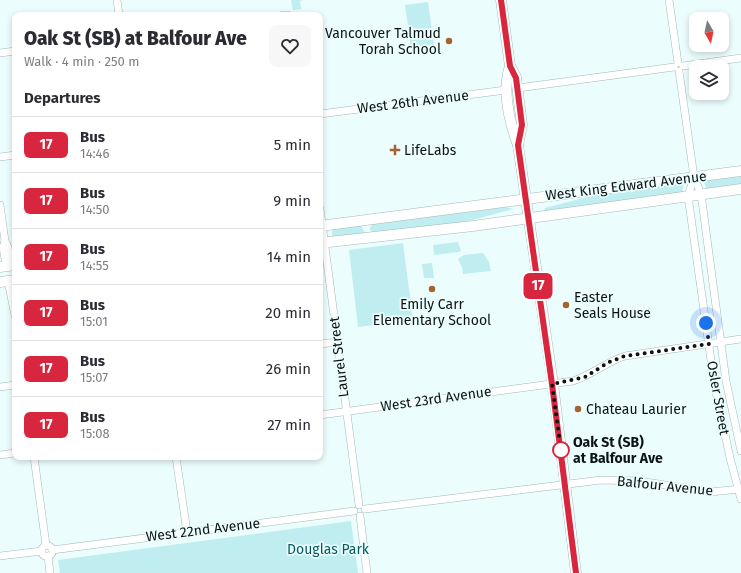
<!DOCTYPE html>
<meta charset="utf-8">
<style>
body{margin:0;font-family:"Fira Sans",sans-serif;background:#f7f7f7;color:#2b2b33;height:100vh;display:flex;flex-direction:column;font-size:15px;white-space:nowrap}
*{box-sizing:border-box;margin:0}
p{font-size:13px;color:#7c7c81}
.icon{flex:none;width:22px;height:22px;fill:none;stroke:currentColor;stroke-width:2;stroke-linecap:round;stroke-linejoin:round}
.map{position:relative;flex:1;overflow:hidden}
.drawer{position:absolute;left:12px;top:12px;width:311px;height:448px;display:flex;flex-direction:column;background:#fff;border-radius:8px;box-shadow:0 2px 6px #0003}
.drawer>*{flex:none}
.badge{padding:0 8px;border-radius:6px;font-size:14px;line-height:26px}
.needle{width:26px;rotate:171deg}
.controls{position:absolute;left:689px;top:12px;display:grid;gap:8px}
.controls a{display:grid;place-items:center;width:40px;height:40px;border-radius:8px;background:#fff;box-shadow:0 2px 6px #0003;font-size:20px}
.you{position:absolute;width:20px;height:20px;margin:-10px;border:3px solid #fff;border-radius:50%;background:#1a73e8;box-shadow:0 0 0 6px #1a73e833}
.map>.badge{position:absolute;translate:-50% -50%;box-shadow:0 0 0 2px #fff}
h2{padding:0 12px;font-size:15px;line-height:36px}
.round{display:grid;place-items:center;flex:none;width:42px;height:42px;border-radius:8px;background:#f7f7f7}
.head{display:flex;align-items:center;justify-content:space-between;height:68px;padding:0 12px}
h1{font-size:19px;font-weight:800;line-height:30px}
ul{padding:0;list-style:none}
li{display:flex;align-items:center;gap:12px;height:56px;padding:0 12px;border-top:1px solid #e1e1e2}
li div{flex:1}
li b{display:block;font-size:15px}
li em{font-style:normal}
li .badge{min-width:44px;font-weight:700;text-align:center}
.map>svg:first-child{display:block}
</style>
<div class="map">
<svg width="741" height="573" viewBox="0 0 741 573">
<rect width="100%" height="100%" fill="#ecfdfe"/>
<g fill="#c0edef">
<path d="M291,0H303L300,1L301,9L293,10Z"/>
<path d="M428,2L434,45L411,48L405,5Z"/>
<path d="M741,174V186L707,190L703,180Z"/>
<path d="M684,183L682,193L544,211L545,208L598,194Z"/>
<path d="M506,207L513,209L462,223L373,233L370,230V227L374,223Z"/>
<path d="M361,225L365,234L332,237V229Z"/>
<path d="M458,242L461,251L459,252L434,255L433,245Z"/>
<path d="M403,243L413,320L358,327L349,250Z"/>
<path d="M483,253L489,262L491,271L463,274L462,267L458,259L464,255Z"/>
<path d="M432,263L434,278H424L422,264Z"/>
<path d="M351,521L358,573H60L58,560Z"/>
</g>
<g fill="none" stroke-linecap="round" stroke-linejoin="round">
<defs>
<g id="street">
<path d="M117,0L119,15"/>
<path d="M669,0L678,63"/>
<path d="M283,15H288"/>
<path d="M0,53L15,51"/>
<path d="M683,66L741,58"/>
<path d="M679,71L694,177L701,194L726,381L741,451"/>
<path d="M518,88L674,67"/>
<path d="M320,114L506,90"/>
<path d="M0,157L15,155"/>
<path d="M694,177L688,196L714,382L730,458L741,499"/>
<path d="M0,205L5,241L3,247L6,266"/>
<path d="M320,209L359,505"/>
<path d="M5,241L8,247L11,266"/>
<path d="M8,281L15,316"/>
<path d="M13,300L15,294L13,281"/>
<path d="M320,344L337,342"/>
<path d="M0,387L15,385"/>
<path d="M320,415L573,381C592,375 606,362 625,356L741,339"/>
<path d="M0,455L15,453"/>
<path d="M34,457L46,545"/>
<path d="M176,457L187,532"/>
<path d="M365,509L601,480L639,481L710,492L741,489"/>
<path d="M360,516L367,573"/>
<circle cx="47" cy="551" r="5.5"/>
<path d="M52,550L354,511"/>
<path d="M0,556L42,551"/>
<path d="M48,556L50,573"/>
</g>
<g id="secondary">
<path d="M501,0L510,66L516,77L522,125L518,145"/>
<path d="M510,66C502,91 509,121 518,145L553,384L576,573"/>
<path d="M320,226L741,171"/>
<path d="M320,243L473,226L741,189"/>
<path d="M0,267L15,265"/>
<path d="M0,282L15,280"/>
</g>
</defs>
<use href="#street" stroke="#a6b7b7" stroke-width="8"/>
<use href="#secondary" stroke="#a6b7b7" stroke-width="11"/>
<use href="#street" stroke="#fff" stroke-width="7"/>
<use href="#secondary" stroke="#fff" stroke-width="10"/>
</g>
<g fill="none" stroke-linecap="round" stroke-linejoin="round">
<defs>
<path id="line" d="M501,0L510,66L516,78L522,125L518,145L552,384L576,573"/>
</defs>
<use href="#line" stroke="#fff" stroke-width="9"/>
<use href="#line" stroke="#d7263d" stroke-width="6"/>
<path stroke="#0d1314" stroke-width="4" stroke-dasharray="0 7.2" d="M561,450L552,384L585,377L609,362L625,356L709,344L706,323"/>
</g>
<g fill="#a56330" stroke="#ecfdfe" stroke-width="1.5">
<circle cx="449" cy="41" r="4"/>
<path d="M393 144h4v4h4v4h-4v4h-4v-4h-4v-4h4z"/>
<circle cx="432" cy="289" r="4"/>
<circle cx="566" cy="305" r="4"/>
<circle cx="578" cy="409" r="4"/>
</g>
<circle fill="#fff" stroke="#d7263d" stroke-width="2" cx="561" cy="450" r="8"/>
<g text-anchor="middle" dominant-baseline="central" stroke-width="3.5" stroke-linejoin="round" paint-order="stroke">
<g font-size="14" fill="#0d1314" stroke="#ecfdfe" text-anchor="start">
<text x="441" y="33" text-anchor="end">Vancouver Talmud<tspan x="441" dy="16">Torah School</tspan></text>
<text x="404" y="150">LifeLabs</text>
<text x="574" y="297">Easter<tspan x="574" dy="16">Seals House</tspan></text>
<text x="432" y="304" text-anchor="middle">Emily Carr<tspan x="432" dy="16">Elementary School</tspan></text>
<text x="586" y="409">Chateau Laurier</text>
</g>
<g font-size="14" fill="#0d1314" stroke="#ecfdfe">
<text transform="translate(413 102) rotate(-7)">West 26th Avenue</text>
<text transform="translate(626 186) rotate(-7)">West King Edward Avenue</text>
<text transform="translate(339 357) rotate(-97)">Laurel Street</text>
<text transform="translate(718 398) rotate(80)">Osler Street</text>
<text transform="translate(436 399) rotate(-8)">West 23rd Avenue</text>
<text transform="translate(665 486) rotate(6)">Balfour Avenue</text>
<text transform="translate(203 530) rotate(-7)">West 22nd Avenue</text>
</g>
<g font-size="14" font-weight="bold" fill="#0d1314" stroke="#ecfdfe" text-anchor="start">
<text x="573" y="442">Oak St (SB)<tspan x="573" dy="16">at Balfour Ave</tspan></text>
</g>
<g font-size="14" fill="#05595d" stroke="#ecfdfe">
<text x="328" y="549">Douglas Park</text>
</g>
</g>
</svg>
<div class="controls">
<a><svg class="needle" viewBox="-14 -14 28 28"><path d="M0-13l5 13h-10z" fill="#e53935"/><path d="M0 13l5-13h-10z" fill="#7c7c81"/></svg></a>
<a><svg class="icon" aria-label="layers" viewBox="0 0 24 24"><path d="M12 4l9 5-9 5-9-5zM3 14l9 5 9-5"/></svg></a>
</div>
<div class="you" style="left:706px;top:323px"></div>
<b class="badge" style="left:538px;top:286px;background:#d7263d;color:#fff">17</b>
<section class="drawer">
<div class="head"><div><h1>Oak St (SB) at Balfour Ave</h1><p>Walk · 4 min · 250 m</p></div><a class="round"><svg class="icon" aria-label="heart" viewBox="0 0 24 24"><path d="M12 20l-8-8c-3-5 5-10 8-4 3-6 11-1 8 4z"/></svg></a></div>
<h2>Departures</h2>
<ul>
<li><span class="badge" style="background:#d7263d;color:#fff">17</span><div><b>Bus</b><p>14:46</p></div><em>5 min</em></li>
<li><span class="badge" style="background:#d7263d;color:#fff">17</span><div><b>Bus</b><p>14:50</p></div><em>9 min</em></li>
<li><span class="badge" style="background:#d7263d;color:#fff">17</span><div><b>Bus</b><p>14:55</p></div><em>14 min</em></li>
<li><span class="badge" style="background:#d7263d;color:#fff">17</span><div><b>Bus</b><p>15:01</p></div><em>20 min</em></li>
<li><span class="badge" style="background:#d7263d;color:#fff">17</span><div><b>Bus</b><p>15:07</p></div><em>26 min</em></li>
<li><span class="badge" style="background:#d7263d;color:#fff">17</span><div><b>Bus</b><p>15:08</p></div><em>27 min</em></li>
</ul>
</section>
</div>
